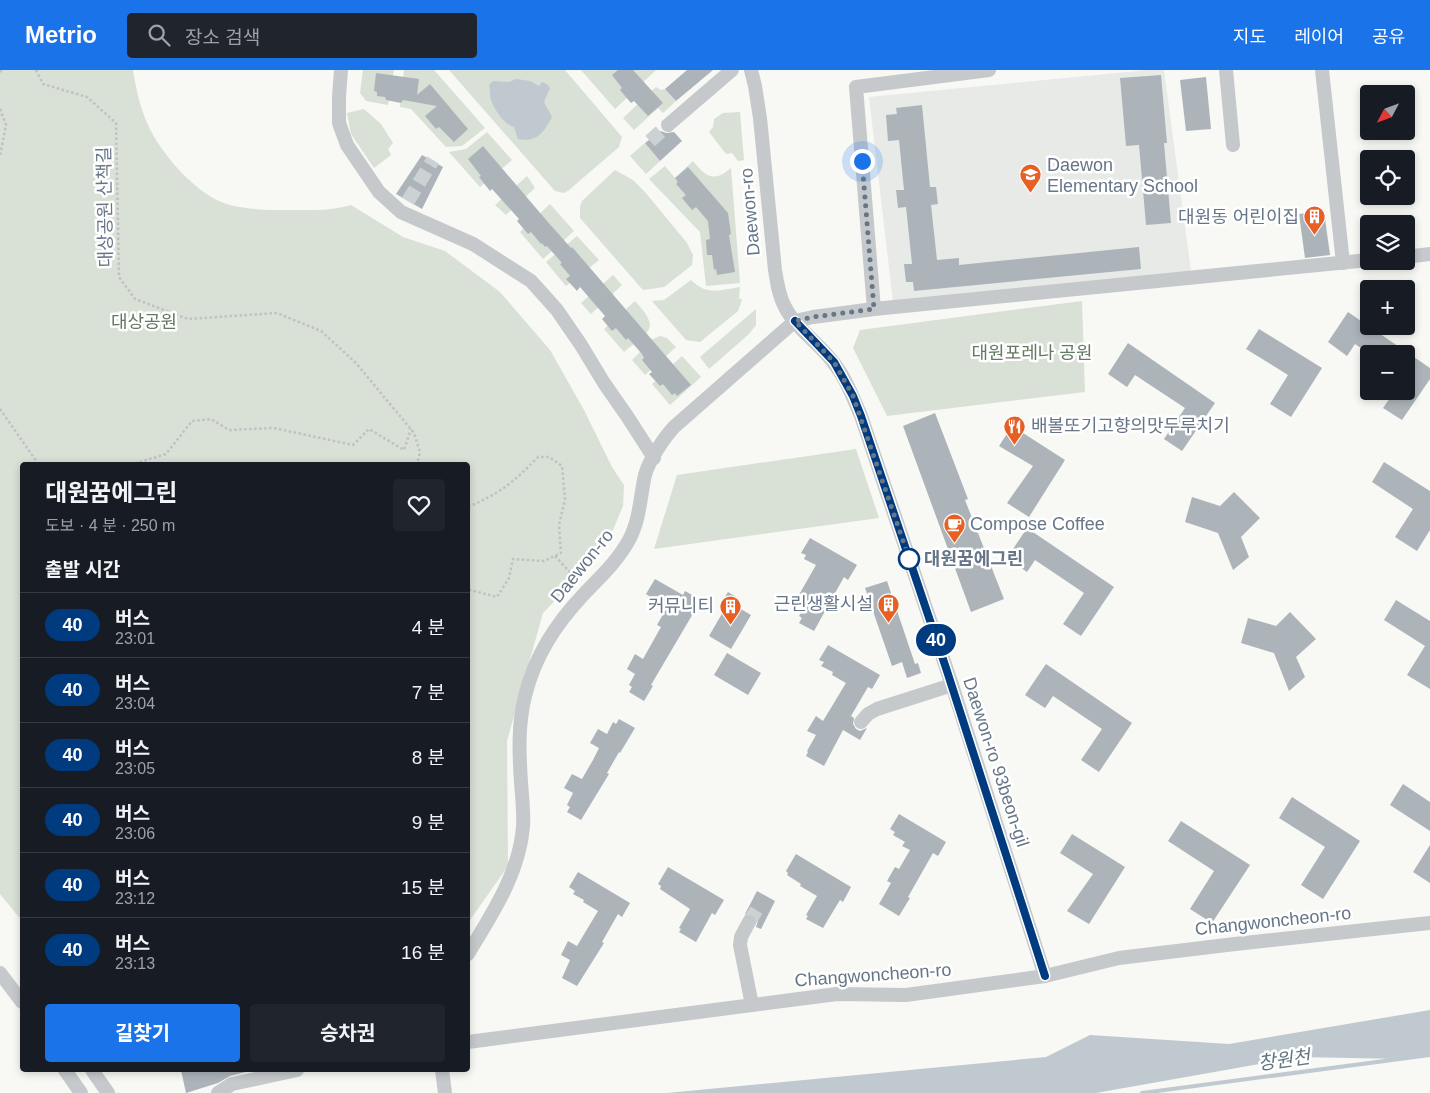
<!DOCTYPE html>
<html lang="ko">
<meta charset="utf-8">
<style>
body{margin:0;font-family:Helvetica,"Noto Sans KR",sans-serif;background:#20242c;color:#f1f3f6;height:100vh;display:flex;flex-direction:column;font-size:19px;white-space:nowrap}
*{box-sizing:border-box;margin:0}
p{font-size:16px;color:#9ea1a6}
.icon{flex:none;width:28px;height:28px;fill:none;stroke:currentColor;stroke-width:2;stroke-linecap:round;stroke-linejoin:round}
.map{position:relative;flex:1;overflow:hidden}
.drawer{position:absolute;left:20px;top:392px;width:450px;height:610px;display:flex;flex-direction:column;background:#171b24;border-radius:5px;box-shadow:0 2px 8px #0003}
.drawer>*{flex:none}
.badge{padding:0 10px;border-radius:16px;font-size:18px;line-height:32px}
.needle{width:32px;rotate:229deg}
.fabs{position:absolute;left:1360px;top:15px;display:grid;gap:10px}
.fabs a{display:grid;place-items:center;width:55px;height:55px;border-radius:5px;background:#171b24;box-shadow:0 2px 8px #0003;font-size:25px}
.you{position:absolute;width:25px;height:25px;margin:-12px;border:4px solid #fff;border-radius:50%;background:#1a73e8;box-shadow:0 0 0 8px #1a73e833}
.map>.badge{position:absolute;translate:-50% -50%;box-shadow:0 0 0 2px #fff}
h2{padding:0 25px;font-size:19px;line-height:45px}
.round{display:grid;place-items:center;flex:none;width:52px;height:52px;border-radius:5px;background:#20242c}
.headline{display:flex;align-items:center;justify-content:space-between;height:85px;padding:0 25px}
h1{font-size:24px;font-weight:700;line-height:38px}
.cta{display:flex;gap:10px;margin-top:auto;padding:10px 25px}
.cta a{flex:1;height:58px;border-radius:5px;background:#1a73e8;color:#fff;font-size:20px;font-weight:700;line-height:58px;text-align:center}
.cta a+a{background:#20242c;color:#f1f3f6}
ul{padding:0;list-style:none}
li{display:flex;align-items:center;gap:15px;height:65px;padding:0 25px;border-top:1px solid #363941}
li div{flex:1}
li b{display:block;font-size:19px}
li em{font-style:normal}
li .badge{min-width:55px;font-weight:700;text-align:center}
header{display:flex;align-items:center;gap:30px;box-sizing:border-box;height:70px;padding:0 25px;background:#1a73e8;color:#fff}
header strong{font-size:24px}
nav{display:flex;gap:28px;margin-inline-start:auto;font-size:18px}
.search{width:350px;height:45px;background:#20242c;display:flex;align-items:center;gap:12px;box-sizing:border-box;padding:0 18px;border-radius:5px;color:#9ea1a6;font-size:19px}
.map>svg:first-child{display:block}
</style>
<header>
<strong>Metrio</strong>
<div class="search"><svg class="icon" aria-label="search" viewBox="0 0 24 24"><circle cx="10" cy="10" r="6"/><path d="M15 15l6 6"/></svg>장소 검색</div>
<nav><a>지도</a><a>레이어</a><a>공유</a></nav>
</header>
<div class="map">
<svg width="1430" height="1023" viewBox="0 0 1430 1023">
<rect width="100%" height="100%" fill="#f8f8f5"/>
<path fill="#e8eae8" d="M1148,0H1164L1191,201L1140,207L893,232L869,27Z"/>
<g fill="#d9e0d6">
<path d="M0,0H133C136,19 140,37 148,55C161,84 198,127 230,135C250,140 271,140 291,140C312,140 331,141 351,135L403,167L445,181L500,222L550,280L584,340L612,397L624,415L623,436L613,460L589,495L543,543L507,671L508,796L468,853V395H22V851L0,824Z"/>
<path d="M363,0H394L388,35L366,31L360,23Z"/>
<path d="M404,0H434L485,58L462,76L446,77L411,39L400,37Z"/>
<path d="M449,0H565L622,67L619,77L569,120L564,123L555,121Z"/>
<path d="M581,0H656L615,39Z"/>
<path d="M656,17L661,20L665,19L676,31L663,43L658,38L634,60L623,48Z"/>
<path d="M364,39L381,54L393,73L388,79L391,85L374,98L351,64L347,43Z"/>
<path d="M740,42L744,90L738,91L732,83L726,84L709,62L713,57L714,49L723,43Z"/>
<path d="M487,62L512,90L480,117L449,82L466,79Z"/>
<path d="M645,73L660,91L646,104L630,86Z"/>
<path d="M693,91C706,107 714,113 731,98L740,213L706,216L700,162L649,109L665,96L675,108Z"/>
<path d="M615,100L633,110L645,122L687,173L693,185L692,195L664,217L643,220L580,148V137L582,131Z"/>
<path d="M527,106L535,118L506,145L495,135Z"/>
<path d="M550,134L574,161L543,189L520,162Z"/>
<path d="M577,166L599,190L566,216L546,192Z"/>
<path d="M613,205L622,215L591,244L581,233Z"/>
<path d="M691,210C707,226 720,220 740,217L739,228L742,230L738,241L700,272L686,270L652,231L664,230Z"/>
<path d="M635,231C661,260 650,260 624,282L604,259Z"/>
<path d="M1082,231L1085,322L887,346L853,278L860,260Z"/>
<path d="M756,239V255L749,264L709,299L700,287Z"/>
<path d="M660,266L667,268L676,277L645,305L632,290L653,269Z"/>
<path d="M682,286L701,307L670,335L652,314Z"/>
<path d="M856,379L879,448L654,479L677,405Z"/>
</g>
<g fill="#c0c9cf">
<path d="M516,9L530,11L539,16L542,12L547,14L550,18L544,32L552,47C544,62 537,73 518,69L514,57C503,54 493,38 490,27C490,23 490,19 489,15L493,11L509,12Z"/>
<path d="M1430,940V985L1400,989L1299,987L1096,1023H667L1046,987L1090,965L1229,974Z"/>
</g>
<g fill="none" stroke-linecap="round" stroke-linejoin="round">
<path stroke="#c0c9cf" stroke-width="4" d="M1142,1023L1430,985"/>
</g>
<g fill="#acb4ba">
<path d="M618,0H633L663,33L648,46L634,31L631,33L620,20L622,18L612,5Z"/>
<path d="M687,0H713L676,31L665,19Z"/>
<path d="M376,3L419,9L417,25L430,14L468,59L454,72L439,57L436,59L425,46L437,36L403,30L401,33L386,30L385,27L377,26V22L374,21Z"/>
<path d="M1161,5L1167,73H1164L1171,153L1146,155L1139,75L1126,76L1120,8Z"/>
<path d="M1206,7L1211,59L1186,61L1180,10Z"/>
<path d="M922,35L930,117H936L938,134L931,135L937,190L959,188V195L1139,177L1141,199L914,221L913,212H906L904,194H912L906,137L898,138L896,120H904L899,70L888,71L886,45L897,44L896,38Z"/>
<path d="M661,61L666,63L674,62L682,71L660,91L645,73Z"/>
<path d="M483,76L547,151L571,178L572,177L691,315L677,326L675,323L672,325L663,314L660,316L649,304L652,302L642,290L644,288L642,284L628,268L626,270L616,258L612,261L602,249L605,246L580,217L577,221L566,209L570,206L560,194L562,193L547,176L545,177L542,173L541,174L531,162L528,164L517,151L519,149L492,119L490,121L479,107L481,106L468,89Z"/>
<path d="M422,85L443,97L422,139L396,124Z"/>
<path d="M688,97L728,143L731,164L729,165L735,202L717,205L716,199L714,200L712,185H707L706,170L710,169L708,151L696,137L692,140L682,128L686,125L676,114L678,112L675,108Z"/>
<path d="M1324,141L1330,185L1305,188L1299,144Z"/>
<path d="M1348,242L1430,298V309L1402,350L1383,338L1395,321H1406V284H1370L1355,274L1347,286L1328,272Z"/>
<path d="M1259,259L1322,298L1291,347L1270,334L1288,305L1246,279Z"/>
<path d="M1128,273L1215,333L1182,381L1164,369L1185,338L1135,305L1127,317L1108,304Z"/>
<path d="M935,343L968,429L965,430L1004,529L971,542L903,356Z"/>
<path d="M1012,356L1065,390L1029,447L1007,433L1033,396L999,376Z"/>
<path d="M1384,392L1430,421V460L1417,481L1395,467L1413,439L1372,412Z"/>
<path d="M1234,422L1260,448L1241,467L1249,487L1233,500L1218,463L1185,452L1192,427L1220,436Z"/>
<path d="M1027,458L1114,517L1081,566L1063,554L1084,523L1035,490L1027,502L1007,488Z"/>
<path d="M810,468L857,495L848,510L844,507L814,561L799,553L802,548L799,546L805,535L796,530L816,495L804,489L806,485L801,483Z"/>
<path d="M655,509L683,525L685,521L701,530L651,615L653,616L644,631L629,622L632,617L629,615L635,604L627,599L635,584L643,589L661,557L657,555L666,539L647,528L649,526L646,524Z"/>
<path d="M887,511L915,594L918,593L921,603L907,608L902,592L892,596L865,518Z"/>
<path d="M728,522L738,528L734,535L751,545L731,579L709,566L727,535L722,532Z"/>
<path d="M1396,530L1430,551V619L1407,605L1425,576L1384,550Z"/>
<path d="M1290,542L1316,569L1296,587L1305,607L1289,621L1274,583L1241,573L1248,548L1276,556Z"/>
<path d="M828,575L880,605L872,619L868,617L851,646L854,648L853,654L856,659L860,661L867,658L860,670L843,660L824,696L806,686L808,682L807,681L816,665L807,661L816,646L823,651L846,613L832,605L833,602L821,596L824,592L819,590Z"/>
<path d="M727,583L761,603L748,625L714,605Z"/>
<path d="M1046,594L1132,653L1099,702L1081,690L1102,659L1053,626L1045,638L1025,625Z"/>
<path d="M619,649L635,658L620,683L619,682L607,703L609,704L581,750L567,742L570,737L567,735L573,723L564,718L572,704L582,709L593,690L599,678L590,673L598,659L607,664L613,652L616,654Z"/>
<path d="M1403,714L1430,732V761L1390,735Z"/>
<path d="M1292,727L1360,771L1323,829L1301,815L1325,777L1279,748Z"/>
<path d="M899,744L946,772L938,786L933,783L908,827L910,828L899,846L879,834L891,813L887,811L895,797L899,799L910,780L902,776L905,772L893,765L895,762L890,759Z"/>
<path d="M1181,751L1250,795L1212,853L1190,839L1214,801L1168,771Z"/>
<path d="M1072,764L1125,797L1089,854L1067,841L1093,804L1060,783Z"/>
<path d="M1430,775V813L1413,802Z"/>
<path d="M796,784L851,817L843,832L840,830L823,858L806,849L808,846L806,845L817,826L800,816L801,814L787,805L788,803L786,801Z"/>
<path d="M668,797L724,830L715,845L712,843L696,872L679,862L681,859L679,858L690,839L660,819L661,816L658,814Z"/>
<path d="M578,802L630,833L622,847L618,844L602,872L604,873L577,916L562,908L570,890L561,885L568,871L577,876L598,841L583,832L584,830L573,824L575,821L569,817Z"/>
<path d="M757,821L775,831L761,859L756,857L758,851L754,845L745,844Z"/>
<path d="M181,1000H250V1001L230,1006L218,1013L186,1023Z"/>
</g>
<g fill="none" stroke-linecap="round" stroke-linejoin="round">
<g stroke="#ccd1d4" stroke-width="14" stroke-dasharray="14 7" stroke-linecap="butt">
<path d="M650,71L668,55"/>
<path d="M408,131L433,90"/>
<path d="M749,852L759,836"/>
</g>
<g stroke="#bfc1c3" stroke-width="2.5" stroke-dasharray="2.5 2.5" stroke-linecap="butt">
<path d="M36,0L43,14L87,27L116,53L119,207L135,229L188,249L277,243L321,261L356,293L414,363L420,382L417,395"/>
<path d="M0,2L2,0"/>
<path d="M0,39L6,55L0,86"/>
<path d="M0,339L39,395"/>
<path d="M130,395L166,384L192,351L211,349L229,360L274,358L353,375L369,359L404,380L411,359"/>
<path d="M468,437C500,423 513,413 538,387H549L562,396L565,429L559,455L561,483L544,491L513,489L509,508L497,527L470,520"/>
<path d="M555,486L579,512"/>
</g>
<g stroke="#c5c9cc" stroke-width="14">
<path d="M341,0L339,27V53L347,75L379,122L401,142L473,174L531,211L557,240L581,275L604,313L627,346L654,388"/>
<path d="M751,0L755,16L760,48L775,200C777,213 779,226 785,237C796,259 819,273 833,292C846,308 853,328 861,346L952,615L1045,906"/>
<path d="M1226,0L1233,75"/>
<path d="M1322,0L1343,193"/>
<path d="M668,55L732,0"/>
<path d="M1406,187L1430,184"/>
<path d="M874,239L856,17L989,0"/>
<path d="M861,652L868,644L877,639L952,615"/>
<path d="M749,852L741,867L740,875L752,935"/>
<path d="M468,884C491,845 519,805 523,757C524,742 522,727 521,712C519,683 518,654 525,626C535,586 555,555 583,525C599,508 617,492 629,470C640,450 640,427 645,405C649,390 664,368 674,357L795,251L813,247L874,239L1369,190"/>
<path d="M0,903L22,932"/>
<path d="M468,972L837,924L906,925L1045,906L1119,888L1235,874L1430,853"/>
<path d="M65,1000L81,1023"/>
<path d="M92,1000L108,1023"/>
<path d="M442,1000L445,1023"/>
<path d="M218,1023L232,1014L297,1000"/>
</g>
</g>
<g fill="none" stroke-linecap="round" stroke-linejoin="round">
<defs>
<path id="line" d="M795,251L834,292L853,326L861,346L946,598L1045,906"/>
</defs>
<use href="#line" stroke="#fff" stroke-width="11"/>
<use href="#line" stroke="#003b80" stroke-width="8"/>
<path stroke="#667687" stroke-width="5" stroke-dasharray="0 9" d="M862,91L874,239L813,247L795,251L834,292L853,326L910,491L909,489"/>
</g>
<defs>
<symbol id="school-pin" viewBox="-11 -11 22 30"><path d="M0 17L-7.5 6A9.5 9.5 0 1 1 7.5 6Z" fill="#e85f24" stroke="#fff"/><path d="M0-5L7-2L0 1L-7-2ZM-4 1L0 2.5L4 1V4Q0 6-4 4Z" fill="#fff"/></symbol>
<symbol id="building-pin" viewBox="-11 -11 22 30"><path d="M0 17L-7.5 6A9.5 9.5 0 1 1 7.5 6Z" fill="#e85f24" stroke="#fff"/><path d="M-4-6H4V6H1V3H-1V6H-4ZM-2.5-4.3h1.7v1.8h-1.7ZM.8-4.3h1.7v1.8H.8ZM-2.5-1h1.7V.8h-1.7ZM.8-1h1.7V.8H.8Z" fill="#fff"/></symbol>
<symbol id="restaurant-pin" viewBox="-11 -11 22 30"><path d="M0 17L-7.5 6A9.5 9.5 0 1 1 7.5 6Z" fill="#e85f24" stroke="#fff"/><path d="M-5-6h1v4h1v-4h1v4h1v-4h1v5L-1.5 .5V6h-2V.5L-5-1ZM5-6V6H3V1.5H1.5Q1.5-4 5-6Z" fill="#fff"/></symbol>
<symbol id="cafe-pin" viewBox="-11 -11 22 30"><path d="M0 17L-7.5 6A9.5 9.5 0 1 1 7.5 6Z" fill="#e85f24" stroke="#fff"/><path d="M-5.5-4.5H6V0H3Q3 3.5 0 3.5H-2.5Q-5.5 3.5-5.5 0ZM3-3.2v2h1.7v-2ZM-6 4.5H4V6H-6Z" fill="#fff"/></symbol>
</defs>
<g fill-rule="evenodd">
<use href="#school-pin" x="1018" y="92" width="25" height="34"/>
<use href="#building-pin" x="1302" y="134" width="25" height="34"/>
<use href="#restaurant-pin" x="1002" y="344" width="25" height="34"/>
<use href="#cafe-pin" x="942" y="442" width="25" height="34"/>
<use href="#building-pin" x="876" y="522" width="25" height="34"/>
<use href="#building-pin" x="718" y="524" width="25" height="34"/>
</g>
<circle fill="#fff" stroke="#003b80" stroke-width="2.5" cx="909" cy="489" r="10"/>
<g text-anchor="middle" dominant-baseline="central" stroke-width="5" stroke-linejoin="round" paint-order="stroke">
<g font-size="18" fill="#667687" stroke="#fff" text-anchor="start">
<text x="1047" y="95">Daewon<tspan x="1047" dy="21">Elementary School</tspan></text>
<text x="1299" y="147" text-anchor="end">대원동 어린이집</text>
<text x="1031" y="356">배볼또기고향의맛두루치기</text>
<text x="970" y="454">Compose Coffee</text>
<text x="873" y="534" text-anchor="end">근린생활시설</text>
<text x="714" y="536" text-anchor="end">커뮤니티</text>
</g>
<g font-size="18" fill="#667687" stroke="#fff">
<text transform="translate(105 137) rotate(-91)">대상공원 산책길</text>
<text transform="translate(750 142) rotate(-95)">Daewon-ro</text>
<text transform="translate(582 496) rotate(-51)">Daewon-ro</text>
<text transform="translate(996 692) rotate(72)">Daewon-ro 93beon-gil</text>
<text transform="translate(1273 851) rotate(-6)">Changwoncheon-ro</text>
<text transform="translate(873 905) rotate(-4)">Changwoncheon-ro</text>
</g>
<g font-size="18" fill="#647961" stroke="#fff">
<text x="144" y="252">대상공원</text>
<text x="1032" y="283">대원포레나 공원</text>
</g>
<g font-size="18" font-weight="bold" fill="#667687" stroke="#fff" text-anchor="start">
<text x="924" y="489">대원꿈에그린</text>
</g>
<g font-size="19" font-style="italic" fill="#627783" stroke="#fff">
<text transform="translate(1284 990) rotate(-8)">창원천</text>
</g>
</g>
</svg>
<div class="fabs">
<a><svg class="needle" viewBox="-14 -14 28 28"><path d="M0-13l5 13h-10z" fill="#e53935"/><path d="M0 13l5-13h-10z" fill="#9ea1a6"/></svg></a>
<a><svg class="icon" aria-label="locate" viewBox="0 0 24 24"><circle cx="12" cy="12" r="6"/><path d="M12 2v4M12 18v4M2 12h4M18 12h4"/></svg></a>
<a><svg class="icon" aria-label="layers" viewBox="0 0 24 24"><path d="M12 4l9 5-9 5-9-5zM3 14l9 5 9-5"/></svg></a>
<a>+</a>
<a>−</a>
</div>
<div class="you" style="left:862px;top:91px"></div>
<b class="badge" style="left:936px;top:570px;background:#003b80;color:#fff">40</b>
<section class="drawer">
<div class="headline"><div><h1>대원꿈에그린</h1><p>도보 · 4 분 · 250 m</p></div><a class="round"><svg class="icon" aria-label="heart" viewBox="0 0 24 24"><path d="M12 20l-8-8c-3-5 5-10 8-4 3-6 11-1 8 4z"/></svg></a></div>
<h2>출발 시간</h2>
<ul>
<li><span class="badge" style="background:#003b80;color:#fff">40</span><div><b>버스</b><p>23:01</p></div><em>4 분</em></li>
<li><span class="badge" style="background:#003b80;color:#fff">40</span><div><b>버스</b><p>23:04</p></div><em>7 분</em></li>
<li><span class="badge" style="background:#003b80;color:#fff">40</span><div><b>버스</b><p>23:05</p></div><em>8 분</em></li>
<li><span class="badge" style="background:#003b80;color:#fff">40</span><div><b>버스</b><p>23:06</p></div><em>9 분</em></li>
<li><span class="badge" style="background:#003b80;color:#fff">40</span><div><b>버스</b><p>23:12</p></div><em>15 분</em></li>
<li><span class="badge" style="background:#003b80;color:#fff">40</span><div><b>버스</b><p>23:13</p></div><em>16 분</em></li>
</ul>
<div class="cta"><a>길찾기</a><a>승차권</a></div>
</section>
</div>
